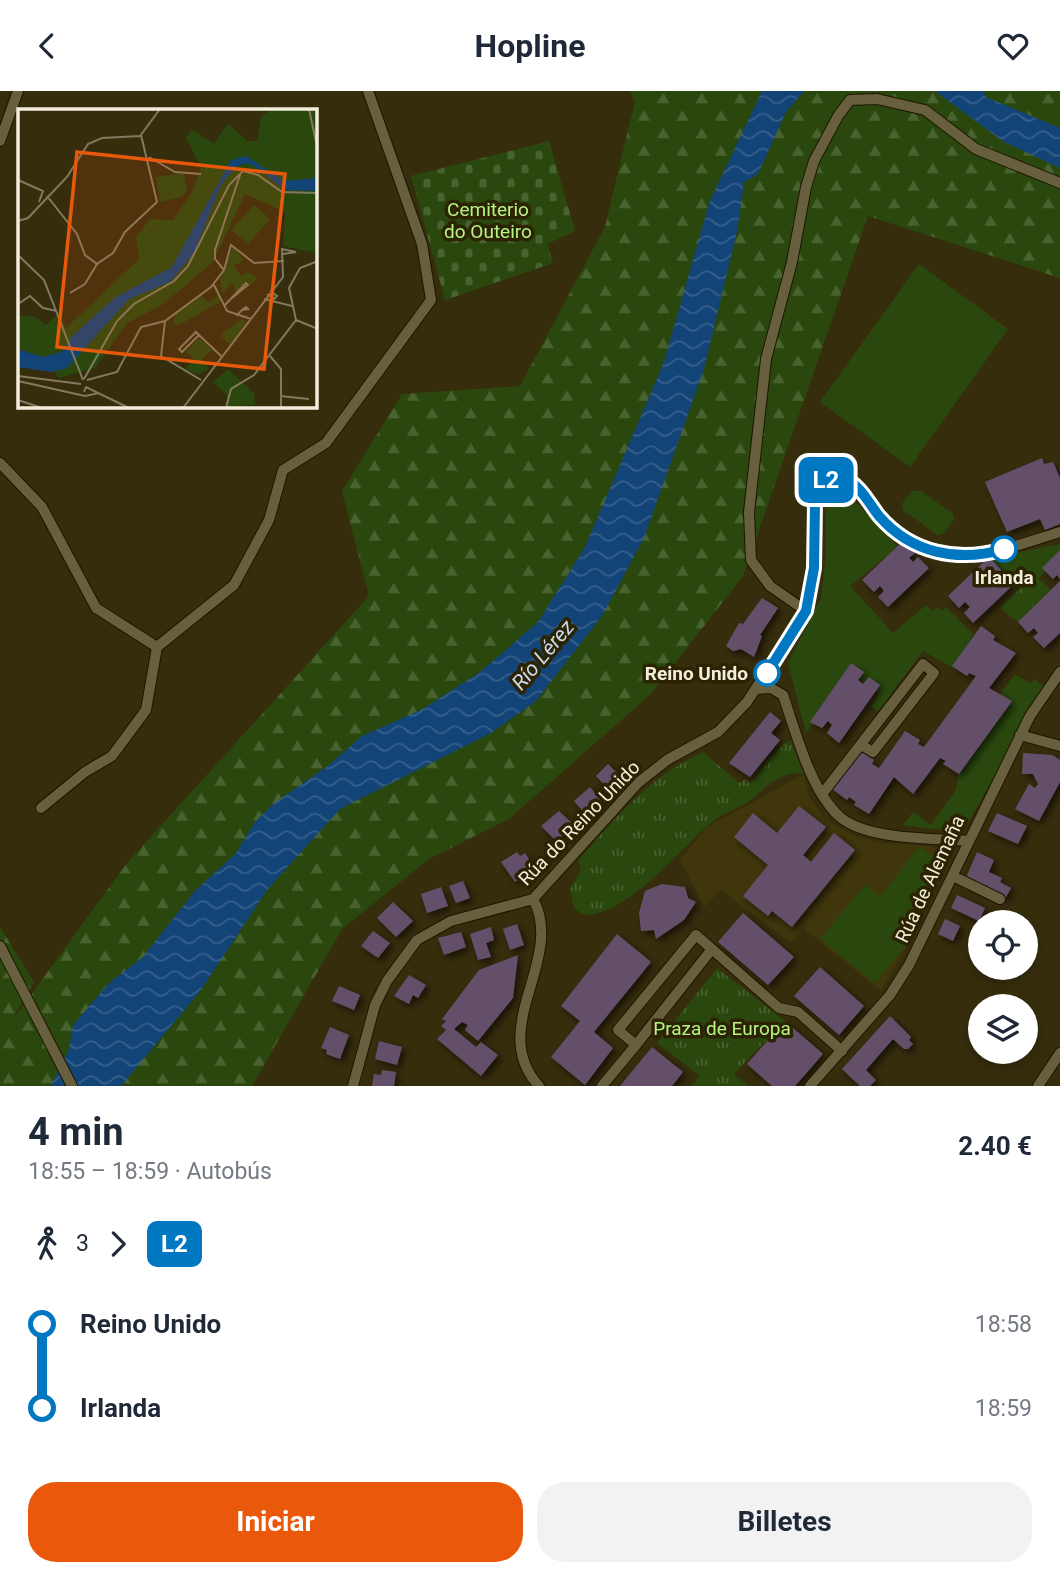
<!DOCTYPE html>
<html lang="es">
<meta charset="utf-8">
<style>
body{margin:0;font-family:Roboto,sans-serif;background:#f2f2f3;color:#1f2937;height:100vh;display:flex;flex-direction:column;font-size:26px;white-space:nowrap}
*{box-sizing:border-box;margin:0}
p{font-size:23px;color:#747a83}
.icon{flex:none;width:38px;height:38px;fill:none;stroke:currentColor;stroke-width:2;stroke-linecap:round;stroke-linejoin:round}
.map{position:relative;height:995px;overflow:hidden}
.panel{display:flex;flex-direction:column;background:#fff;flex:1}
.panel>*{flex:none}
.badge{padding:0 14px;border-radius:10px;font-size:24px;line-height:46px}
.buttons{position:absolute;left:968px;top:819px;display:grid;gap:14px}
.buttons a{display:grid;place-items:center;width:70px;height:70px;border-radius:50%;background:#fff;box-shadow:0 4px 10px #0003;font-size:35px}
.map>.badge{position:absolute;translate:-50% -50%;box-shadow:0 0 0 4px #fff}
.legs{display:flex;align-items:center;gap:10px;height:77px;padding:0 28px;font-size:23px}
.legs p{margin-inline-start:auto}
.head{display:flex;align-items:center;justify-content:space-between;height:119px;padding:0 28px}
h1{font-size:38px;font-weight:700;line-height:52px}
.button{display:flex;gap:14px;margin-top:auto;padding:14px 28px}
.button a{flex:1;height:80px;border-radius:28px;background:#ea580c;color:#fff;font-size:28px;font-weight:700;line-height:80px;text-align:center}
.button a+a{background:#f2f2f3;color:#1f2937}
ul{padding:0 28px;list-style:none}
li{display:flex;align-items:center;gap:24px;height:84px;font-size:26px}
li i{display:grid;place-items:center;width:10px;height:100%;margin:0 9px;background:currentColor}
li i::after{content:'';width:18px;height:18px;margin:-9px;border:5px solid;border-radius:50%;background:#fff}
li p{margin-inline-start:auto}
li:first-child i{background:linear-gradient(#0000 50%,currentColor 0)}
li:last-child i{background:linear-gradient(currentColor 50%,#0000 0)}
header{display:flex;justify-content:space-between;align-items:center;height:91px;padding:0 28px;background:#fff;font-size:32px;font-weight:700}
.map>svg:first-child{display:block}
</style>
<header><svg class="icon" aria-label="back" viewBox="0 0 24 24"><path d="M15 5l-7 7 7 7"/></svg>Hopline<svg class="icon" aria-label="heart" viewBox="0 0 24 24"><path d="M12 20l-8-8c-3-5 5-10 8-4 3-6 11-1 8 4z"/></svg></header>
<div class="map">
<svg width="1060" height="995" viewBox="0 0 1060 995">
<defs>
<pattern id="forest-firs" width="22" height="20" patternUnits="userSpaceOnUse" patternTransform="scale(1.75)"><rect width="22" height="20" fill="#2a480e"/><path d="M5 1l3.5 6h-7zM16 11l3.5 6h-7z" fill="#496330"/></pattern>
<pattern id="cemetery-stones" width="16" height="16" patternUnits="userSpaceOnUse" patternTransform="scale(1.75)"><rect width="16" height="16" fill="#2a480e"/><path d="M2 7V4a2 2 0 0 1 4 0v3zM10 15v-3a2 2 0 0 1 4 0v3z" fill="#496330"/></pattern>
<pattern id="park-tufts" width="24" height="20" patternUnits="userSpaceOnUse" patternTransform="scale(1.75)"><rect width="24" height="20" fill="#2a480e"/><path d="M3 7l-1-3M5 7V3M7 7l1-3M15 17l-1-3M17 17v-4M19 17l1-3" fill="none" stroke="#496330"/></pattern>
<pattern id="water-waves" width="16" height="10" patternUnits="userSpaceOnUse" patternTransform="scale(1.75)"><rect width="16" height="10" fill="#134477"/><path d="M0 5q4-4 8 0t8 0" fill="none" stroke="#365f8a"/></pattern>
<filter id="shadow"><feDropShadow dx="3.5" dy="3.5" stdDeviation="3.5" flood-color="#0009"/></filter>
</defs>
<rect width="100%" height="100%" fill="#362d0d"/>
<path fill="#40360c" d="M804,683L808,704L823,726L836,735L857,746L881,752L930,755L945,760L949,766L905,859L881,900L803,837L791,852L721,799L704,816L680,769L707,736Z"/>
<g fill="#2a480e">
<path d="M919,173L1008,238L910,376L820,311Z"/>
<path d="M838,399L852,407L898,456L850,495L893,542L926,514L933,520L937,516L942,520L946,516L973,543L955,578L923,560L878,620L871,616L879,602L848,580L806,642L788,572L821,507L826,464L825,409Z"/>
<path d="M912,400H921L953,423L954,429L944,442L937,444L902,418L903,411Z"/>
<path d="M1060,453V466L1038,488L1051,498L1018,531L1000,517L1020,497L992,470L1005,464Z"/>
<path d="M1015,583L1031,593L1035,588L1045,597L969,730C952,745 925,736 903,734L913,721L931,734L956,699L959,683L1012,610L1000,603Z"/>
<path d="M920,755L947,777L907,827L919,838L875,892L820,848L865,794L880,806Z"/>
</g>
<path fill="url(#forest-firs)" d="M629,0H1060V187L868,125L743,485L651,603L509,728L429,768L342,838L252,995H0V836L34,891L9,934L127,772L369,505L342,400L402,303L520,295L605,136L635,10Z"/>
<path fill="url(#cemetery-stones)" d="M549,50L575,140L547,153L553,172L445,209L411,85Z"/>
<g fill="url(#park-tufts)">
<path d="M1020,497L1036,512L1021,528L1005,513Z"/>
<path d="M790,649L804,683C782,679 769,694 753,707C742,716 727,720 716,728C681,755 630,824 584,824L574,817L570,798L581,778L578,770C615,727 650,685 703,661L739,692L746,688L750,693L785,651L789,652Z"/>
<path d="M717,877L785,930L734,983L748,995H691L700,985L657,952Z"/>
</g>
<g fill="url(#water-waves)">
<path d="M762,0H804L786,21L758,83L744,91L737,141L704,278L644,447L602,525L536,610L491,642L340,718L267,799L201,899L121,995H51L69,958L73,934L109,892L143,866L194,801L236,762L255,731L273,713L329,674L362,645L423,618L480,581L538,531L585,456L664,271L709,112Z"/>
<path d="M935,0H983L986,6L1060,37V77L1004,51Z"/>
</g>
<g fill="#64506a" filter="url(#shadow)">
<path d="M1042,367L1044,373L1053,371L1060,387V433L1045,439L1040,428L1007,441L985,391Z"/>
<path d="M903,450L915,462L909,467L913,471L918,466L929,477L888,516L878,506L884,500L880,495L874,501L862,489Z"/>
<path d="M1060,459V488L1057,484L1053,488L1042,477Z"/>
<path d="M989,466L1001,479L995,485L997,487L1002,483L1013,494L973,532L964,522L970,516L965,511L959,517L948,505Z"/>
<path d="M1060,490V542L1044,557L1033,546L1038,542L1034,537L1028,542L1018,531Z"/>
<path d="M762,507L778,517L760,544L762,545L754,566L741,558L733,560L726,555L739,532L743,533Z"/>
<path d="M981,535L995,545L993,549L1016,562L989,597L1012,610L959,683L943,673L946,670L940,667L913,703L894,686L869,723L854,714L856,711L849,706L847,709L832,698L860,660L874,669L872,673L879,677L905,640L920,649L918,653L924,656L976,585L969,582L967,585L952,575Z"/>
<path d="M851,572L864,581L858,589L863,593L869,586L880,594L839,652L827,642L832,634L828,630L822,637L810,631Z"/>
<path d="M770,621L781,630L771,642L780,649L750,686L729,672Z"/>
<path d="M1023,662L1052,664L1060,669V691L1039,730L1015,718L1029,693L1035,697L1038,693L1033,683H1022Z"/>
<path d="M608,673L622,687L609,699L596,685Z"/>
<path d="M590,696L602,711L586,724L574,710Z"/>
<path d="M799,715L826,736L803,764L811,771L834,742L855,759L792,836L772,820L768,825L743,805L768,774L734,746L753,722L777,742Z"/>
<path d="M559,720L575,735L556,750L541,735Z"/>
<path d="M997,722L1027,735L1018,753L988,740Z"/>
<path d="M517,761L520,765L525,762L533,774L528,777L530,781L515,791L501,771Z"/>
<path d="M977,761L994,769L989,781L1002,787L1000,791L1011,797L1005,808L965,789Z"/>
<path d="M463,790L470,807L456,812L449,795Z"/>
<path d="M662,793L685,796L688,807L696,811L684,829L656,848L654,839L641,840L639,822L645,800Z"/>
<path d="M441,796L448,815L427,822L421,803Z"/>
<path d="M957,804L985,817L979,830L951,817Z"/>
<path d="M393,811L413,830L396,846L377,827Z"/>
<path d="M743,822L794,866L768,894L718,851Z"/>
<path d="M945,828L960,835L953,850L938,843Z"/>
<path d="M517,833L524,854L510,859L503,838Z"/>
<path d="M491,836L494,849L486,852L491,866L478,869L470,843Z"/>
<path d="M373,840L390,852L378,867L361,855Z"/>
<path d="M461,841L466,856L444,864L438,847Z"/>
<path d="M617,843L651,871L594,941L613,957L585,994L551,966L580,930L561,915Z"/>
<path d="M518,864L513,907L478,950L465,939L468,934L462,931L454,938L476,956L481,951L498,964L481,985L437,948L446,939L441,935L446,930L442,928L479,879Z"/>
<path d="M820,876L864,915L839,944L794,905Z"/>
<path d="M409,884L426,894L418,907L413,904L409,913L394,905Z"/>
<path d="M339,895L360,904L354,919L332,910Z"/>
<path d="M890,925L911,946L909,949L913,953L908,958H904L893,948L866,979L876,989L870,995H860L842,978Z"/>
<path d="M785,930L823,963L795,995H772L747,973Z"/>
<path d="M330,936L349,944L340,968L326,963L327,959L321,957Z"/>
<path d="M379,950L402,956L397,974L375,968Z"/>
<path d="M652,956L683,981L672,995H620Z"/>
<path d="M382,979L396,981L394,995H372L374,983L381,984Z"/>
</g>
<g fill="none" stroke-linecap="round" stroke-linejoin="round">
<defs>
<g id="minor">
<path d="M0,50L18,0"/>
<path d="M0,372L42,416L96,517L157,556"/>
<path d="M806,520L770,495L751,469L749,421L766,268L792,171L806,96L814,70L838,25L850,9L877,8L925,19L976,58L1060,92"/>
<path d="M756,598L771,597L783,604C796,641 810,699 840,726C867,749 932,747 967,750"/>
<path d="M1020,644L1060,655"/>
<path d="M823,702L923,573L934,582L873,661L861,654"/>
<path d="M41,717L85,681L112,665L146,619L157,556L234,494L269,429L283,379L326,352L431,209L422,153L368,0"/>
<path d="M959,788L1000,808"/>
<path d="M533,808C566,868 486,937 539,995"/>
<path d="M0,855L72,995"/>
<path d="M712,858L636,954L618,939L696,844L779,917L798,921L842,960"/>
<path d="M353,995L375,914L387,890L417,849L451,830L533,808L639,691L667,669L718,641L747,611L806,520L814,477L815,412L817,402L825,390C857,376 880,433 906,448C956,479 1009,457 1060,441"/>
<path d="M602,995L636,954"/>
<path d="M810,995L890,904L909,874L1030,625L1060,581"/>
<path d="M1038,995L1060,962"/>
</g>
</defs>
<use href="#minor" stroke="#1c1501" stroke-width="12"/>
<use href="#minor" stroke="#685f3e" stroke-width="10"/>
</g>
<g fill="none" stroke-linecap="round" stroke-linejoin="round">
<defs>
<path id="line-1" d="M767,582L806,520L814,477L815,412L817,402L825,390C834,386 843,385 851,391C863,399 870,414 879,425C911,462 958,472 1004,458"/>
</defs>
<use href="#line-1" stroke="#fff" stroke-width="16"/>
<use href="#line-1" stroke="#0078c1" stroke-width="10"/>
</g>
<g fill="#fff" stroke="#0078c1" stroke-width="3.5">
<circle cx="1004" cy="458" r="12"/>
<circle cx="767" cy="582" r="12"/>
</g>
<g text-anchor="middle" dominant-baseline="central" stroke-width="7" stroke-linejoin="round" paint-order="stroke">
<g font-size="19" fill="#b4f384" stroke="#2c2303">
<text x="488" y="118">Cemiterio<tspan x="488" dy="22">do Outeiro</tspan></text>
<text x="722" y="937">Praza de Europa</text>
</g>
<g font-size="19" font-weight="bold" fill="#f3eedc" stroke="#2c2303">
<text x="1004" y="486">Irlanda</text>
<text x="748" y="582" text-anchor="end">Reino Unido</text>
</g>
<g font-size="19" fill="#f3eedc" stroke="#2c2303">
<text transform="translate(579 732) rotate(-46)">Rúa do Reino Unido</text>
<text transform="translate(930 788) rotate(-65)">Rúa de Alemaña</text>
</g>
<g font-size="21" font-style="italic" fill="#cadaed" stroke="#2c2303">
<text transform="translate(543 564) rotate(-50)">Río Lérez</text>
</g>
</g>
<g transform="translate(18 18)">
<rect width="299" height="299" fill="#362d0d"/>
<path d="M236,96L252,110L230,135L213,121ZM215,138L226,151L216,157L223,167L230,163L239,169L234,176L228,172L218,182L213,174L204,185L202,171ZM224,210L229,214L212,236L202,226Z" fill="#2a480e"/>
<path d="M255,0H299V144L265,137L267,103L227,85L195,153L144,196L109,214L77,259L41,269L24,248L0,239V207H16L28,216L41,204L48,219L121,150L118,128L132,110L155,111L175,82L183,58L168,29L174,21L196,35L210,14L229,32H239L243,7ZM210,260L236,284L237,296L208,298L209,286L195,273Z" fill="#2a480e"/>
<path d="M166,64L169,82L164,88L142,93L138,68Z" fill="#2a480e"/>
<path d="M201,186L202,193L161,216L155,215L157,206L183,187L192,194ZM181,229L194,241L183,251L191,259L181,266L167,260L176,250L168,243Z" fill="#2a480e"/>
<path d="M228,47L266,72L299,69V82L267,81L239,59L229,54L219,57L203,76L176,144L152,173L111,190L49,259L33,263L0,258V240L24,248L44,243L54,227L98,188L154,158L213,51Z" fill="#134477"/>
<path fill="none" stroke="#827a60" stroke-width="2" d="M291,0L300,42M131,48L157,63L183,65M225,62L240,66L264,83L299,84M0,71L25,82L21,93M29,87L59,125L67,146L79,155M0,112L10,109L49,68L70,35L84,29L122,27L142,0M0,146L26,171L65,271M300,152L282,159L271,179L278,211L300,220M206,161L197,150V141L222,66M196,176L209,202L233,210M52,184L67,175L79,155L95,144L107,123L139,93L123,26M249,185L256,190L259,187L252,182M246,190L274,197M0,195L12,187L25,199L39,202M206,197L228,174L230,176L214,189M219,207L220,205L224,201L228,198L230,200L224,201M147,212L143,247L183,271M178,223L181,226L164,243L161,240ZM181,226L204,248M252,247L263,260V299M0,267L63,275M66,270L99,212L116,195L156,172L170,157L211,76L225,62M69,271L99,263L123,218L147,212L193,178L206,161L213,136L236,154L266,152M0,272L67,287L81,284M66,283L68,278L111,299M262,287L291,290M0,291L24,299M165,299L265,168L264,140L278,143L265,145M208,299L213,280L236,266L278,211"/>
<path fill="#e8590c" fill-opacity="0.15" stroke="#e8590c" stroke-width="3.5" d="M59,43L267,65L246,260L39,238Z"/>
<rect width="299" height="299" fill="none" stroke="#f3eedc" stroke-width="3.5"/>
</g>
</svg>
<div class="buttons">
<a><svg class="icon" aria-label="locate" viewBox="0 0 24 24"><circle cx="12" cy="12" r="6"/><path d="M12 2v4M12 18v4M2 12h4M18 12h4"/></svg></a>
<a><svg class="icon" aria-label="layers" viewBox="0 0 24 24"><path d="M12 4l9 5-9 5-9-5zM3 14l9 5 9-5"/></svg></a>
</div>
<b class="badge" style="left:826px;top:389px;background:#0078c1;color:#fff">L2</b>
</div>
<section class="panel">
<div class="head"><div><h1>4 min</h1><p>18:55 – 18:59 · Autobús</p></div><b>2.40 €</b></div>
<div class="legs"><svg class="icon" aria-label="walk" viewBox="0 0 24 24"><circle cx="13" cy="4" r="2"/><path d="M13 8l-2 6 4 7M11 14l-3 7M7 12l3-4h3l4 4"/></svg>3<svg class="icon" aria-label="forward" viewBox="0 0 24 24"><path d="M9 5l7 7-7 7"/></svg><b class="badge" style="background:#0078c1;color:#fff">L2</b></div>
<ul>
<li><i style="color:#0078c1"></i><b>Reino Unido</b><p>18:58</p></li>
<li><i style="color:#0078c1"></i><b>Irlanda</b><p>18:59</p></li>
</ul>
<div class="button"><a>Iniciar</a><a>Billetes</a></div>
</section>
